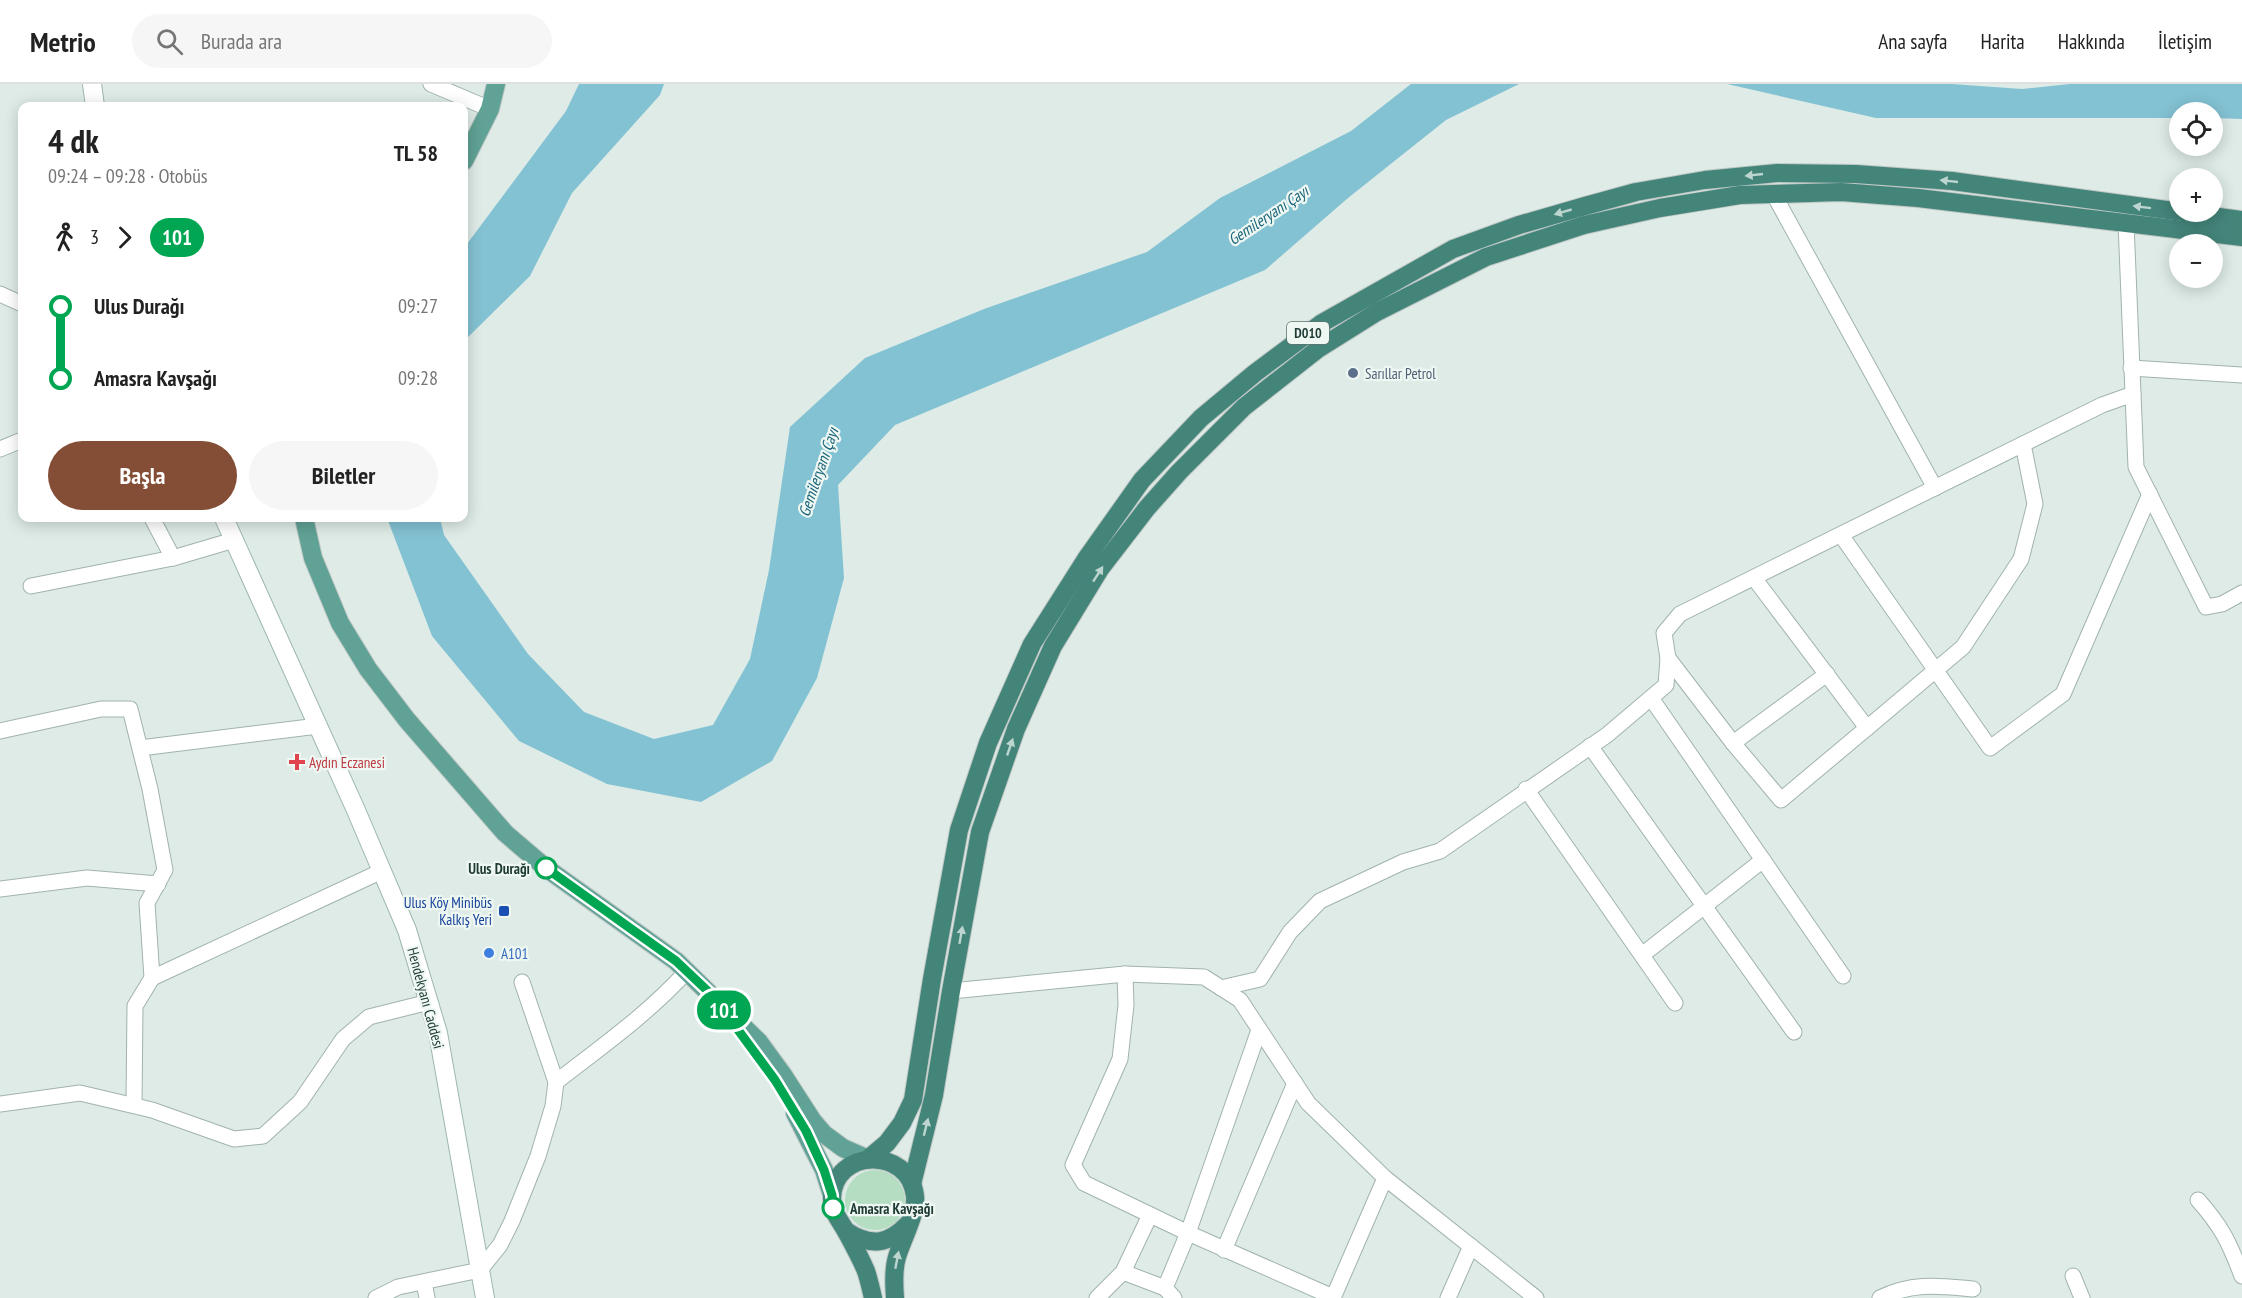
<!DOCTYPE html>
<html lang="tr">
<meta charset="utf-8">
<style>
body{margin:0;font-family:"PT Sans Narrow",sans-serif;background:#f6f6f6;color:#222;height:100vh;display:flex;flex-direction:column;font-size:22px;white-space:nowrap}
*{box-sizing:border-box;margin:0}
p{font-size:20px;color:#767676}
.icon{flex:none;width:33px;height:33px;fill:none;stroke:currentColor;stroke-width:2;stroke-linecap:round;stroke-linejoin:round}
.map{position:relative;flex:1;overflow:hidden}
.drawer{position:absolute;left:18px;top:18px;width:450px;height:420px;display:flex;flex-direction:column;background:#fff;border-radius:12px;box-shadow:0 3px 15px #0003}
.drawer>*{flex:none}
.badge{padding:0 12px;border-radius:20px;font-size:21px;line-height:39px}
.controls{position:absolute;left:2169px;top:18px;display:grid;gap:12px}
.controls a{display:grid;place-items:center;width:54px;height:54px;border-radius:50%;background:#fff;box-shadow:0 3px 15px #0003;font-size:30px}
.map>.badge{position:absolute;translate:-50% -50%;box-shadow:0 0 0 3px #fff}
.legs{display:flex;align-items:center;gap:9px;height:66px;padding:0 30px;font-size:20px}
.legs p{margin-inline-start:auto}
.summary{display:flex;align-items:center;justify-content:space-between;height:102px;padding:0 30px}
h1{font-size:33px;font-weight:700;line-height:45px}
.action{display:flex;gap:12px;margin-top:auto;padding:12px 30px}
.action a{flex:1;height:69px;border-radius:36px;background:#834d36;color:#fff;font-size:24px;font-weight:700;line-height:69px;text-align:center}
.action a+a{background:#f6f6f6;color:#222}
ul{padding:0 30px;list-style:none}
li{display:flex;align-items:center;gap:21px;height:72px;font-size:22px}
li i{display:grid;place-items:center;width:9px;height:100%;margin:0 8px;background:currentColor}
li i::after{content:'';width:15px;height:15px;margin:-8px;border:4px solid;border-radius:50%;background:#fff}
li p{margin-inline-start:auto}
li:first-child i{background:linear-gradient(#0000 50%,currentColor 0)}
li:last-child i{background:linear-gradient(currentColor 50%,#0000 0)}
header{display:flex;align-items:center;gap:36px;box-sizing:border-box;height:84px;padding:0 30px;background:#fff;border-bottom:2px solid #e0e0e0}
header strong{font-size:28px}
nav{display:flex;gap:33px;margin-inline-start:auto;font-size:21px}
.search{width:420px;height:54px;background:#f6f6f6;display:flex;align-items:center;gap:15px;box-sizing:border-box;padding:0 21px;border-radius:33px;color:#767676;font-size:22px}
.map>svg:first-child{display:block}
</style>
<header>
<strong>Metrio</strong>
<div class="search"><svg class="icon" aria-label="search" viewBox="0 0 24 24"><circle cx="10" cy="10" r="6"/><path d="M15 15l6 6"/></svg>Burada ara</div>
<nav><a>Ana sayfa</a><a>Harita</a><a>Hakkında</a><a>İletişim</a></nav>
</header>
<div class="map">
<svg width="2242" height="1214" viewBox="0 0 2242 1214">
<rect width="100%" height="100%" fill="#deebe6"/>
<circle fill="#b5ddc2" cx="875" cy="1116" r="30"/>
<g fill="#83c2d3">
<path d="M579,0H664L660,11L572,109L530,192L464,257V164L566,27Z"/>
<path d="M1411,0H1519L1446,36L1348,114L1265,186L895,341L838,401L844,494L817,594L772,677L701,718L607,700L519,657L432,552L387,434H440L444,451L528,570L584,628L654,655L713,641L750,575L769,486L790,343L865,274L984,225L1147,168L1220,114L1351,47Z"/>
<path d="M1727,0H1952L2022,5L2070,0H2242V35L2213,34L2212,28H2180L2179,34H1876Z"/>
</g>
<g fill="none" stroke-linecap="round" stroke-linejoin="round">
<defs>
<g id="minor">
<path d="M431,0L490,25"/>
<path d="M1773,109L1935,404"/>
<path d="M2126,139L2136,383L2206,523L2222,520L2242,509"/>
<path d="M0,210L22,220"/>
<path d="M2131,284L2242,291"/>
<path d="M0,365L22,356"/>
<path d="M152,434L173,474"/>
<path d="M1841,451L1990,664L2063,610L2150,410"/>
<path d="M1754,494L1867,644L1963,563L2021,475L2035,420L2023,360"/>
<path d="M31,502L173,474L234,456"/>
<path d="M1668,574L1733,659L1827,590"/>
<path d="M1651,614L1843,892"/>
<path d="M0,647L101,625H130L150,705L165,786L147,819L152,894L135,922L134,1021"/>
<path d="M1733,659L1781,716L1867,644"/>
<path d="M1590,662L1794,948"/>
<path d="M140,664L318,642"/>
<path d="M1526,705L1675,919"/>
<path d="M0,805L87,794L158,800"/>
<path d="M1642,871L1763,776"/>
<path d="M1125,890L1126,921L1120,975L1073,1081L1084,1099L1188,1149L1333,1213"/>
<path d="M152,894L382,787"/>
<path d="M1221,904L1260,895L1290,848L1320,817L1403,778L1440,767L1607,651L1666,601L1668,574L1664,549L1680,530L2102,321L2133,310"/>
<path d="M951,907L1125,890L1204,893L1240,916L1308,1019L1385,1094L1536,1214"/>
<path d="M556,998C601,963 648,930 687,887"/>
<path d="M0,1020L80,1009L152,1026L234,1055L263,1052L300,1018L343,955L369,933L429,918"/>
<path d="M2198,1116C2222,1143 2229,1158 2242,1192"/>
<path d="M1224,1166L1295,999"/>
<path d="M1123,1188L1165,1204"/>
<path d="M2073,1192L2082,1214"/>
<path d="M424,1198L427,1214"/>
<path d="M376,1214L398,1203L480,1186L500,1161L512,1137L538,1072L553,1022L556,998L522,898"/>
<path d="M1097,1214L1123,1188L1150,1131"/>
<path d="M1174,1214L1165,1204L1188,1149L1259,946"/>
<path d="M1333,1214L1385,1094"/>
<path d="M1448,1214L1471,1162"/>
<path d="M1880,1214C1913,1198 1939,1202 1973,1205"/>
</g>
<g id="secondary">
<path d="M92,0L95,22"/>
<path d="M224,434L355,724L407,846L438,949L485,1214"/>
</g>
<g id="primary">
<path d="M464,77L490,25L496,0"/>
<path d="M304,434L313,474L340,539L368,585L407,636L505,749L546,784L676,877L759,958L783,991L812,1036L824,1050L843,1064L868,1075"/>
<path d="M795,1029L824,1086L832,1111"/>
</g>
<g id="trunk">
<path d="M868,1075L887,1059L902,1039L913,1016L932,895L959,746L988,659L1032,560L1086,475L1142,396L1201,334L1255,289L1322,239L1453,165L1519,141L1585,122L1636,108L1705,96L1777,89L1856,90L1952,97L2242,136"/>
<path d="M912,1100L934,1011L951,907L980,748L1016,645L1053,562L1100,485L1147,424L1179,388L1244,323L1318,265L1377,228L1486,173L1584,141L1660,124L1740,111L1841,108L1918,114L2242,153"/>
<path d="M846,1147C871,1163 888,1161 908,1140"/>
<path d="M873,1214C871,1205 869,1196 866,1187C861,1175 854,1162 848,1151C841,1137 832,1130 832,1114C834,1064 909,1062 915,1112C917,1129 902,1156 897,1173C893,1186 894,1201 895,1214"/>
</g>
</defs>
<use href="#minor" stroke="#a1b3ad" stroke-width="17"/>
<use href="#secondary" stroke="#9db7af" stroke-width="20"/>
<use href="#primary" stroke="#c0c8c6" stroke-width="20"/>
<use href="#trunk" stroke="#c0c8c6" stroke-width="20"/>
<use href="#minor" stroke="#fff" stroke-width="15"/>
<use href="#secondary" stroke="#fff" stroke-width="18"/>
<use href="#primary" stroke="#60a295" stroke-width="18"/>
<use href="#trunk" stroke="#44857a" stroke-width="18"/>
</g>
<defs><path id="oneway-solid" d="M-6-.8H1V-3.2L6.5 0L1 3.2V.8H-6Z" transform="scale(1.5)"/></defs>
<g fill="#bcd5cf">
<use href="#oneway-solid" transform="translate(1754 91) rotate(174)"/>
<use href="#oneway-solid" transform="translate(1949 97) rotate(-174)"/>
<use href="#oneway-solid" transform="translate(2142 123) rotate(-173)"/>
<use href="#oneway-solid" transform="translate(1563 128) rotate(164)"/>
<use href="#oneway-solid" transform="translate(1098 490) rotate(-57)"/>
<use href="#oneway-solid" transform="translate(1010 663) rotate(-71)"/>
<use href="#oneway-solid" transform="translate(961 851) rotate(-80)"/>
<use href="#oneway-solid" transform="translate(926 1043) rotate(-76)"/>
<use href="#oneway-solid" transform="translate(897 1176) rotate(-79)"/>
</g>
<g fill="none" stroke-linecap="round" stroke-linejoin="round">
<defs>
<path id="line-1" d="M546,784L676,877L713,912L775,996L806,1047L824,1086L832,1111L833,1124"/>
</defs>
<use href="#line-1" stroke="#fff" stroke-width="14"/>
<use href="#line-1" stroke="#00a651" stroke-width="9"/>
</g>
<circle fill="#5c6f8a" stroke="#eff7f3" stroke-width="2" cx="1353" cy="289" r="6"/>
<path fill="#e0444e" stroke="#eff7f3" stroke-width="2" d="M294 669h6v6h6v6h-6v6h-6v-6h-6v-6h6z"/>
<g fill="#fff" stroke="#00a651" stroke-width="3">
<circle cx="546" cy="784" r="10"/>
<circle cx="833" cy="1124" r="10"/>
</g>
<rect fill="#1a4fb4" stroke="#eff7f3" stroke-width="2" x="498" y="821" width="12" height="12" rx="3"/>
<circle fill="#3f7fe0" stroke="#eff7f3" stroke-width="2" cx="489" cy="869" r="6"/>
<g text-anchor="middle" dominant-baseline="central" stroke-width="4.5" stroke-linejoin="round" paint-order="stroke">
<rect fill="#eff7f3" stroke="#5d736e" stroke-width="1.5" x="1287" y="238" width="42" height="22" rx="4.5"/>
<g font-size="14" font-weight="bold" fill="#1f3b35">
<text x="1308" y="249">D010</text>
</g>
<g font-size="15" fill="#4e5e75" stroke="#eff7f3" text-anchor="start">
<text x="1365" y="289">Sarıllar Petrol</text>
</g>
<g font-size="15" fill="#be3a42" stroke="#eff7f3" text-anchor="start">
<text x="309" y="678">Aydın Eczanesi</text>
</g>
<g font-size="15" font-weight="bold" fill="#1f3b35" stroke="#eff7f3" text-anchor="end">
<text x="530" y="784">Ulus Durağı</text>
<text x="850" y="1124" text-anchor="start">Amasra Kavşağı</text>
</g>
<g font-size="15" fill="#164399" stroke="#eff7f3" text-anchor="end">
<text x="492" y="818">Ulus Köy Minibüs<tspan x="492" dy="17">Kalkış Yeri</tspan></text>
</g>
<g font-size="15" fill="#366cbe" stroke="#eff7f3" text-anchor="start">
<text x="501" y="869">A101</text>
</g>
<g font-size="15" fill="#1f3b35" stroke="#eff7f3">
<text transform="translate(426 914) rotate(75)">Hendekyanı Caddesi</text>
</g>
<g font-size="16" font-style="italic" fill="#176379" stroke="#eff7f3">
<text transform="translate(1268 131) rotate(-34)">Gemileryanı Çayı</text>
<text transform="translate(818 388) rotate(-71)">Gemileryanı Çayı</text>
</g>
</g>
</svg>
<div class="controls">
<a><svg class="icon" aria-label="locate" viewBox="0 0 24 24"><circle cx="12" cy="12" r="6"/><path d="M12 2v4M12 18v4M2 12h4M18 12h4"/></svg></a>
<a>+</a>
<a>−</a>
</div>
<b class="badge" style="left:724px;top:926px;background:#00a651;color:#fff">101</b>
<section class="drawer">
<div class="summary"><div><h1>4 dk</h1><p>09:24 – 09:28 · Otobüs</p></div><b>TL 58</b></div>
<div class="legs"><svg class="icon" aria-label="walk" viewBox="0 0 24 24"><circle cx="13" cy="4" r="2"/><path d="M13 8l-2 6 4 7M11 14l-3 7M7 12l3-4h3l4 4"/></svg>3<svg class="icon" aria-label="forward" viewBox="0 0 24 24"><path d="M9 5l7 7-7 7"/></svg><b class="badge" style="background:#00a651;color:#fff">101</b></div>
<ul>
<li><i style="color:#00a651"></i><b>Ulus Durağı</b><p>09:27</p></li>
<li><i style="color:#00a651"></i><b>Amasra Kavşağı</b><p>09:28</p></li>
</ul>
<div class="action"><a>Başla</a><a>Biletler</a></div>
</section>
</div>
